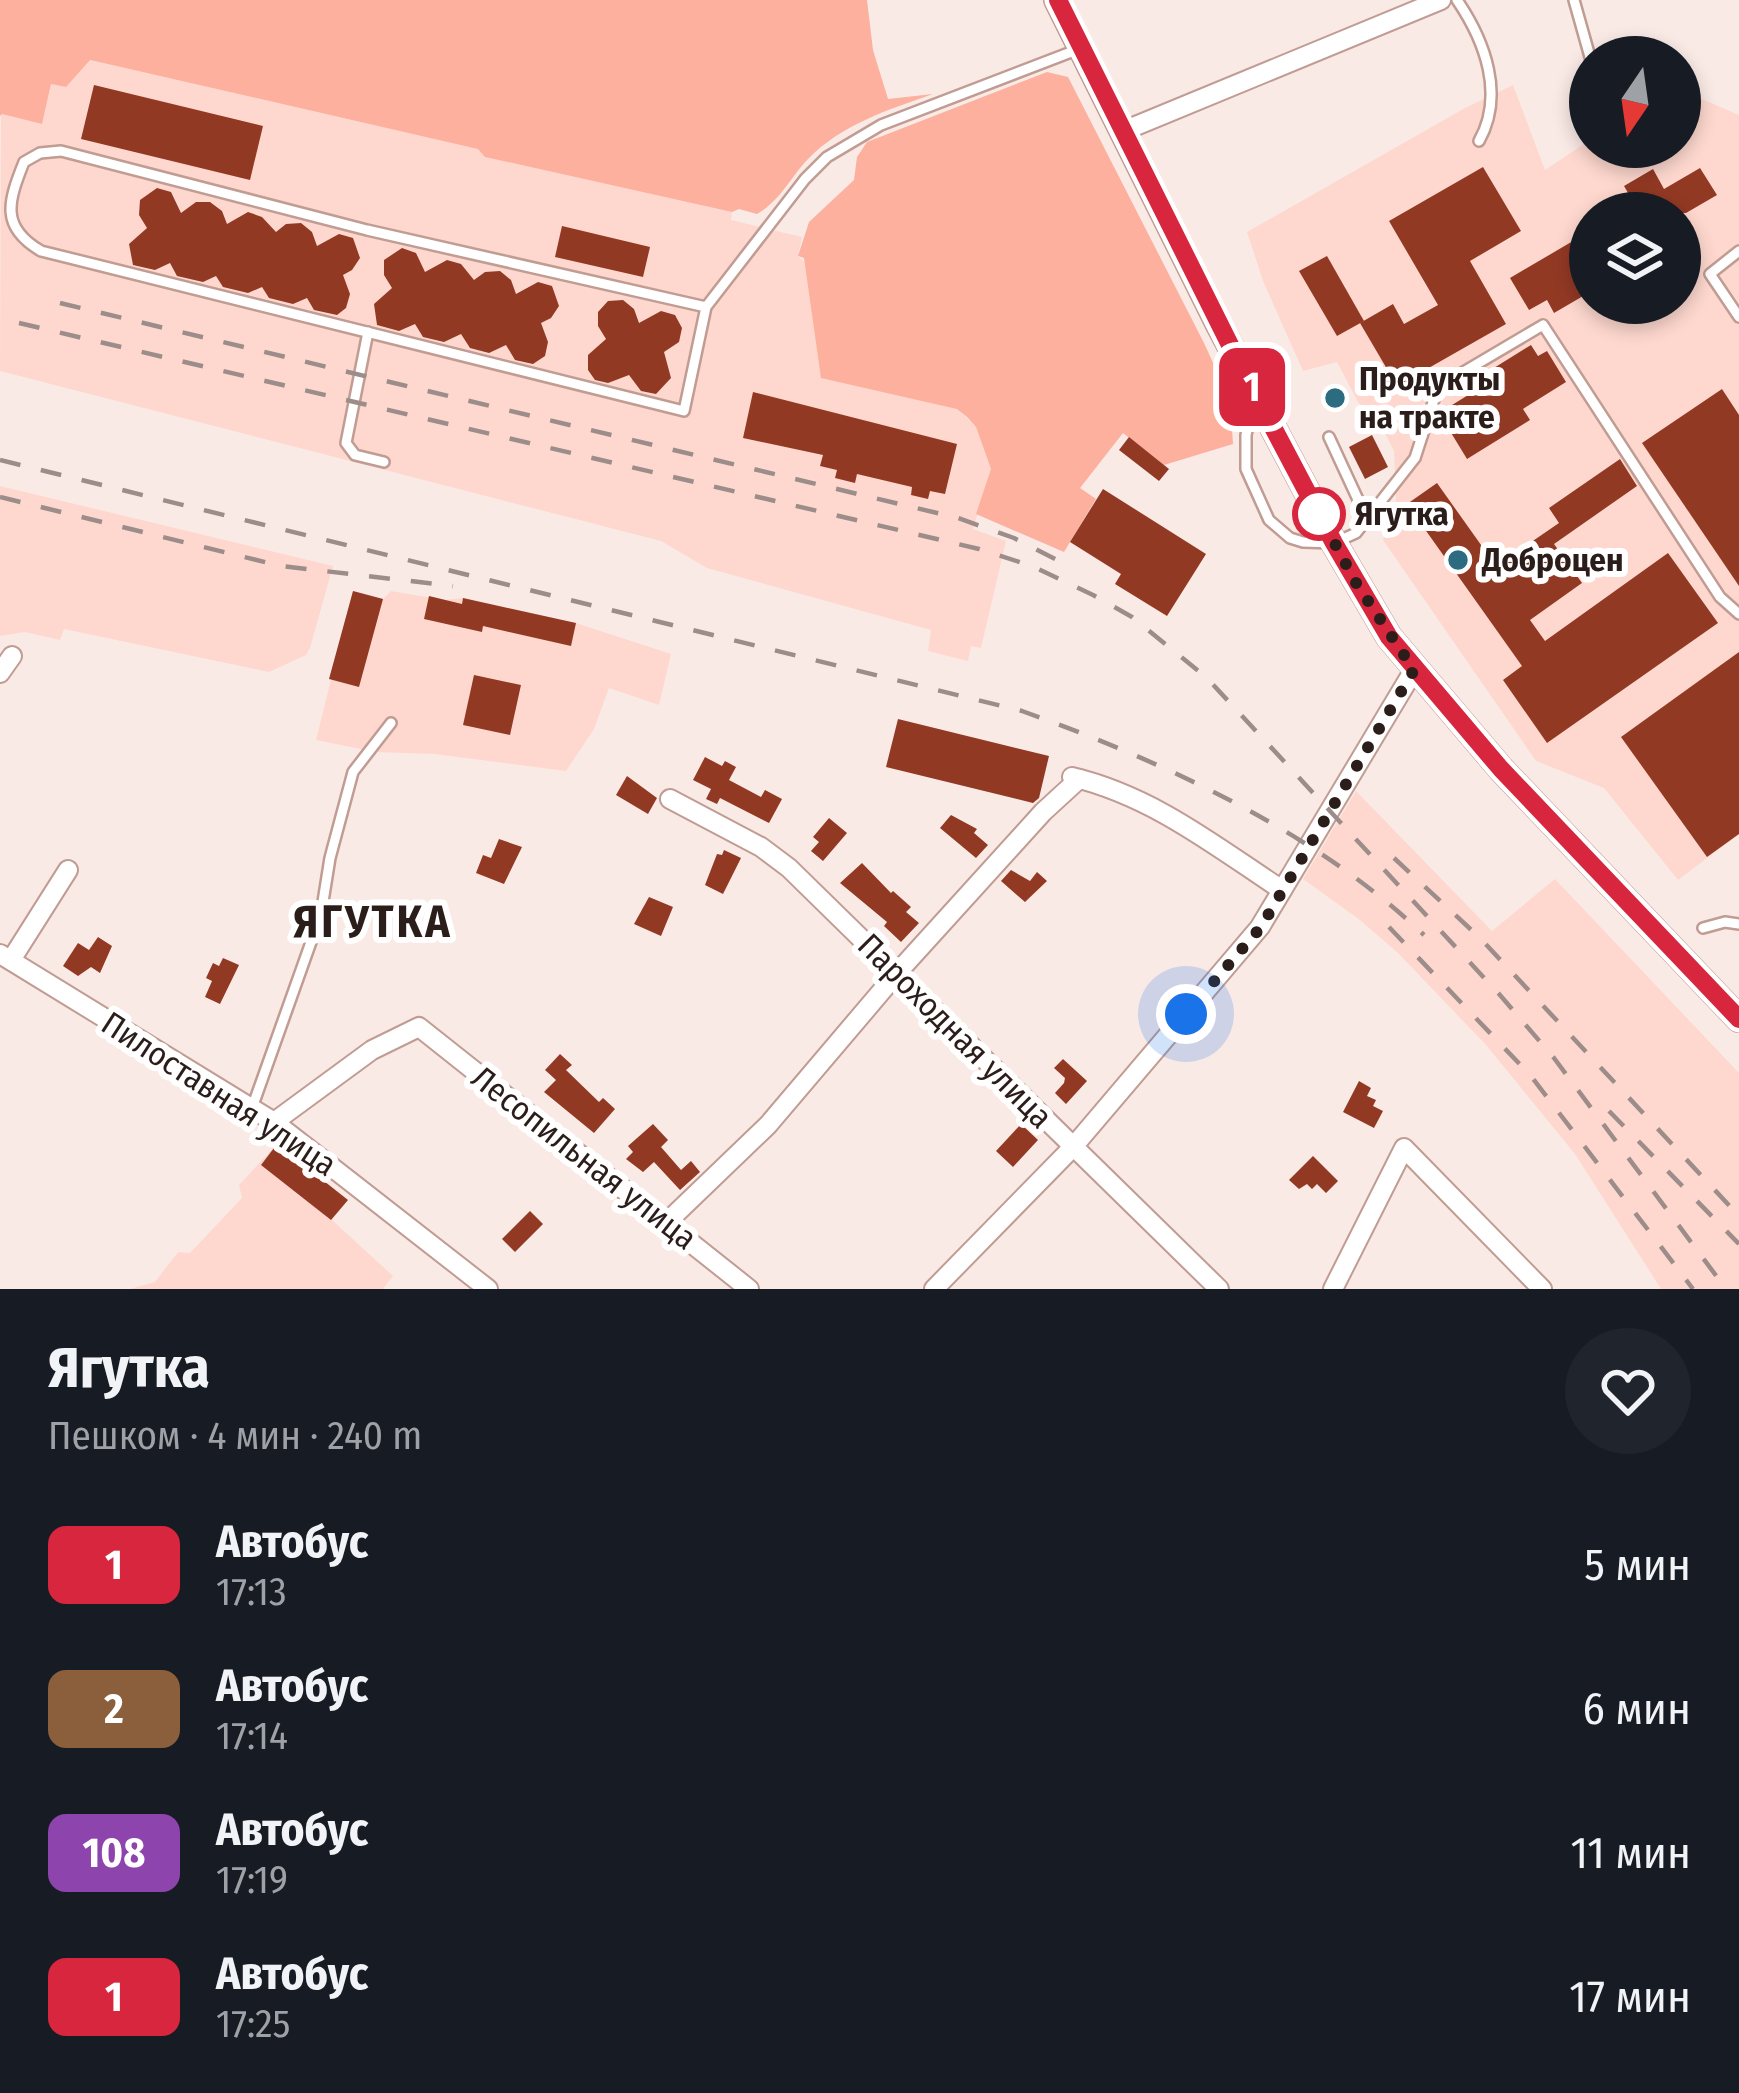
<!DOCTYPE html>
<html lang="ru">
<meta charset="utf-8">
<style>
body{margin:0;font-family:"Fira Sans Condensed",sans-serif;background:#20242c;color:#f1f3f6;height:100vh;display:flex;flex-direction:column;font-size:45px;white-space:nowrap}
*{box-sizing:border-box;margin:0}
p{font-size:39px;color:#9ea1a6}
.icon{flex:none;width:66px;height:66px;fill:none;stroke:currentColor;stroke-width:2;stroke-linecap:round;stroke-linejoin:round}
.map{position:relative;height:1289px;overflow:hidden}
.details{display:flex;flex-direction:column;background:#171b24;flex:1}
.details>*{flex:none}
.badge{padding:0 24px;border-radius:18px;font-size:42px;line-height:78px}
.needle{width:78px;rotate:193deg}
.fabs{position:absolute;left:1569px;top:36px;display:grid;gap:24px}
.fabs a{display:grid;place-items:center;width:132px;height:132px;border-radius:50%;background:#171b24;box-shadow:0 6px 18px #0003;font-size:60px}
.you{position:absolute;width:60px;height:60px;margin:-30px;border:9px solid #fff;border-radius:50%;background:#1a73e8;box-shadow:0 0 0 18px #1a73e833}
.map>.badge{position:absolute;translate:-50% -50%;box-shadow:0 0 0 6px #fff}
.round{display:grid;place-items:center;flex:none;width:126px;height:126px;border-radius:63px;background:#20242c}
.summary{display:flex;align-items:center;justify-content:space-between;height:204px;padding:0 48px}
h1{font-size:57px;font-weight:700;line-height:90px}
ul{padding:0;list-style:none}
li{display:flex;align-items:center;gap:36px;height:144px;padding:0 48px}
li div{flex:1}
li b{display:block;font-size:45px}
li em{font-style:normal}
li .badge{min-width:132px;font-weight:700;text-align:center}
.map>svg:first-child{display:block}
</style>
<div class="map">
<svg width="1739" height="1289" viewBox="0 0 1739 1289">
<rect width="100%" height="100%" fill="#faeae6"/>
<g fill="#fed8ce" fill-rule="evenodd">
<path d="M89,60L479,149L486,157L732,212L731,220L802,237L798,256L976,427L991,469L973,529L1006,541L981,648L971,646L968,661L928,651L931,630L707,568L661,541L0,371L1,114L42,124L51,84L66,87Z"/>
<path d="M1513,85L1545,170L1590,140V147H1680V101L1695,96L1739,115V834L1678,880L1604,788L1536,761L1383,540L1396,501L1394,451L1384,431L1358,402L1337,362L1303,371L1263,281L1247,232L1465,108ZM1590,213H1680V303H1590Z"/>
<path d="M0,486L333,566L310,648L306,655L269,672L64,629L60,640L25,632L0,636Z"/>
<path d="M353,591L383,599L391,591L444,600L463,598L576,623L671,654L659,705L609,688L594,729L566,771L435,754L375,752L316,740Z"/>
<path d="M1356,791L1492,931L1555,879L1739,1073V1289H1661L1575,1154L1486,1045L1398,953L1360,920L1303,879Z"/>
<path d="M277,1144L348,1200L332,1220L393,1276L383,1289H130L155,1282L178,1252L190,1253L242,1198L239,1185Z"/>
</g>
<g fill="#fcb09d">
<path d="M0,0H867L873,50L888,99L933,94C888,110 842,124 808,159C790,178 781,200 757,214L739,209L732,212L485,157L478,149L90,60L66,87L51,84L42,124L2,114L0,116Z"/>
<path d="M1047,72L1068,77L1204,343L1230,400L1233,444L1164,465L1123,433L1080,488L1096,499L1064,552L976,514L991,469L976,427L967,417L957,409L821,378L804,258L798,256L809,222L854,180L857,157L867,142Z"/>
</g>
<g fill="#923924">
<path d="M94,85L263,126L250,180L81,139Z"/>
<path d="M1483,167L1521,231L1470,261L1506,324L1397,386L1360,323L1393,304L1404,324L1438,305L1389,221Z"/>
<path d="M1700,168L1717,195L1686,213H1620L1635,205L1624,186L1653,169L1664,189Z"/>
<path d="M157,188L171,192L181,213L196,202H210L222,211L227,224L248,212L262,217L276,232L286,224L301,223L312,232L317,246L339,234L353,238L360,258L352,270L343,275L350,294L346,308L337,315L314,310L307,298L293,304L269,298L262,287L248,293L223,287L216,276L203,282L177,276L170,263L155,270L133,265L129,244L147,228L139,215L140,200Z"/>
<path d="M562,226L650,247L643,277L555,257Z"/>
<path d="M1590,231V292L1554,313L1547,300L1529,310L1510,278Z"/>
<path d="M402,248L416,253L425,272L447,260L461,264L474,280L485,272L500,271L511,280L516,294L538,282L552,286L559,306L551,318L541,323L548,342L545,356L533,364L515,360L506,345L489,353L470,348L461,334L444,342L423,337L415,324L399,331L377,325L374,304L392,288L384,275V260Z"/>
<path d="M1327,256L1364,321L1337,336L1299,271Z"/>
<path d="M623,300L634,309L639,323L661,311L675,315L682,328L679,342L664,352L671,378L656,394L641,391L629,375L608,383L595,380L588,370V355L606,339L598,326V312L608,301Z"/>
<path d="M1531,345L1538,356L1547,351L1566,382L1523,409L1530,420L1467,459L1439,413L1478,389L1473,381Z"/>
<path d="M1722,389L1739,415V586L1642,443Z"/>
<path d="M753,392L957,444L945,494L930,491L928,499L911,495L912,487L857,474L855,483L835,478L837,470L820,466L823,455L743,438Z"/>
<path d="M1372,435L1388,467L1365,479L1349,447Z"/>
<path d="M1129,437L1169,469L1159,481L1119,450Z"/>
<path d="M1620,459L1637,486L1554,544L1582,583L1530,620L1545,641L1668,553L1718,623L1547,743L1503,680L1522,666L1407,504L1437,483L1496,566L1559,523L1549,508Z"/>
<path d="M1103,489L1206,554L1167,616L1115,584L1121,574L1070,542Z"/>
<path d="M353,591L383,599L359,687L329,679Z"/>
<path d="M429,596L462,604L463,598L576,623L571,646L483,626L482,632L424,619Z"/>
<path d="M1739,652V834L1707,857L1621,737Z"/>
<path d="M474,675L521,685L510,735L463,725Z"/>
<path d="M898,719L1049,756L1039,798L1033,803L886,767Z"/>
<path d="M705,757L722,766L725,761L736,767L729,780L761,797L765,790L782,799L769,823L720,798L717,804L706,799L711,789L693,780Z"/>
<path d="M627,776L657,798L648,814L616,795Z"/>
<path d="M951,815L977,829L974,833L988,845L976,858L940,828Z"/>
<path d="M829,818L847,833L823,861L811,851L819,842L813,837Z"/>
<path d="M499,839L522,847L504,884L476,873L483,855L491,858Z"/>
<path d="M724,850L741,858L723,894L705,885L717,854L722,855Z"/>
<path d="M862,863L891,893L893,891L911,907L906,912L919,923L901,942L884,926L887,922L840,883Z"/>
<path d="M1011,870L1030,881L1037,872L1047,881L1025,902L1001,881Z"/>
<path d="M649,897L673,907L661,936L634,924Z"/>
<path d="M98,937L112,946L100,973L91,967L78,976L63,966L78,943L89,950Z"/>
<path d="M223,958L239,965L220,1004L205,997L212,981L206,978L213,963L219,966Z"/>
<path d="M560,1054L572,1065L566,1070L599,1102L603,1098L615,1109L594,1133L544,1092L556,1080L545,1070Z"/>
<path d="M1063,1059L1087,1081L1066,1104L1055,1093L1064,1083L1065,1078L1054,1068Z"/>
<path d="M1359,1081L1371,1088L1367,1096L1376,1100L1373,1106L1383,1111L1374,1128L1343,1112Z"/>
<path d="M653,1124L668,1140L661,1147L681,1170L691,1161L700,1172L680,1190L654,1162L643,1172L626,1159L633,1152L628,1146Z"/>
<path d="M1021,1124L1038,1140L1013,1167L996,1151Z"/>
<path d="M277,1144L348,1200L331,1220L261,1165Z"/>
<path d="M1313,1156L1338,1181L1326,1193L1317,1184L1312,1189L1307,1184L1299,1189L1289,1180Z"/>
<path d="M530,1211L543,1224L515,1252L502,1239Z"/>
</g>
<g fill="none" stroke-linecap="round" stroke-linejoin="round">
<defs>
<g id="service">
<path d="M1457,0C1485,41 1505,95 1479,141"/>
<path d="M1574,0L1590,57"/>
<path d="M1625,147L1630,156"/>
<path d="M1739,251L1710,274L1739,317"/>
<path d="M706,307L367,230L61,151L40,153L24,162C8,202 0,227 41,251L684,411L706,307L805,179L827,157L881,125L1079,49"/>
<path d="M368,332L346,443L355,455L384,462"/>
<path d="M1253,405L1246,435V469L1269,520L1290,538L1303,542L1334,543L1356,533L1415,458L1438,387L1543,325L1720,597L1739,614"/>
<path d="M1329,437L1367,519"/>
<path d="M1703,928L1725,922L1739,924"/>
<path d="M252,1108L321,914L330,858L353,772L391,723"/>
</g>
<g id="minor">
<path d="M1121,132L1441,0"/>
<path d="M0,673L12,656"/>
<path d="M1072,777C1152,796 1214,845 1282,890"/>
<path d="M670,799L761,847L789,868L1219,1289"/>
<path d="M0,954L274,1122L488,1289"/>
<path d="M11,960L68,870"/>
<path d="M274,1122L372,1050L419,1027L749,1289"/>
<path d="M666,1223L768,1125L897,973L1043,812L1079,779"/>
<path d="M934,1289L1073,1147L1260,927L1414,670"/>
<path d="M1333,1289L1404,1148L1542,1289"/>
</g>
<path id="tertiary" d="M1057,0L1219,325L1334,543L1389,637L1501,769L1739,1019"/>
</defs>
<use href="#service" stroke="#c09c93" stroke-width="14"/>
<use href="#minor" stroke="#c09c93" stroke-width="22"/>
<use href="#tertiary" stroke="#c09c93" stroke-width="28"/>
<use href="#service" stroke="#fff" stroke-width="9"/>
<use href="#minor" stroke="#fff" stroke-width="18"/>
<use href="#tertiary" stroke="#fff" stroke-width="24"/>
<g stroke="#9c8d8a" stroke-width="4.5" stroke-dasharray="21 21" stroke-linecap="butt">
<path d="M60,303L958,518L1014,538L1065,564"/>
<path d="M19,323L979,549L1032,566L1093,595L1132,617L1206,677L1500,995L1554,1058L1726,1289"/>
<path d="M0,460L1022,711C1162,761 1315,831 1424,935"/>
<path d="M0,497L281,566L453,586"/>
<path d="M1394,858L1480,938L1739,1216"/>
<path d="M1389,927L1531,1076L1693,1289"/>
<path d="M1609,1111L1739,1244"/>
</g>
</g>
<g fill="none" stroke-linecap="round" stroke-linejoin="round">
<defs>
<path id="line" d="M1058,0L1237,359L1334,543L1389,637L1501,769L1739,1019"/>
</defs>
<use href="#line" stroke="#fff" stroke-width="27"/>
<use href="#line" stroke="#d7263d" stroke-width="18"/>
<path stroke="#2b1d1a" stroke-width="12" stroke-dasharray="0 21.6" d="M1186,1014L1261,927L1414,670L1356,583L1319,514"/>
</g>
<g fill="#2c6b80" stroke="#fff" stroke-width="4.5">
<circle cx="1335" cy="398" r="12"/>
<circle cx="1458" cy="560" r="12"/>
</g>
<circle fill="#fff" stroke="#d7263d" stroke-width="6" cx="1319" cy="514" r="24"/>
<g text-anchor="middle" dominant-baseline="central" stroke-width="12" stroke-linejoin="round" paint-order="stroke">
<g font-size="33" font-weight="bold" fill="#2b1d1a" stroke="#fff" text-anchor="start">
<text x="1359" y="379">Продукты<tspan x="1359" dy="38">на тракте</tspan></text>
<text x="1482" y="560">Доброцен</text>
</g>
<g font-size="33" font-weight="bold" fill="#2b1d1a" stroke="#fff" text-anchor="start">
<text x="1355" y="514">Ягутка</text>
</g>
<g font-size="33" fill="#2b1d1a" stroke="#fff">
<text transform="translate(955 1031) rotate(45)">Пароходная улица</text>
<text transform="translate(219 1094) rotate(33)">Пилоставная улица</text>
<text transform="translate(584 1158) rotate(38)">Лесопильная улица</text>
</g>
<g font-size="45" font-weight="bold" letter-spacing="3" fill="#2b1d1a" stroke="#fff">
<text x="373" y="922">ЯГУТКА</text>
</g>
</g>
</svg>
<div class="fabs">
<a><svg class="needle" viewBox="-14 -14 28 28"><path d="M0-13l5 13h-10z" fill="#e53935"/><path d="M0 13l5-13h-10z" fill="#9ea1a6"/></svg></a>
<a><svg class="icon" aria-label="layers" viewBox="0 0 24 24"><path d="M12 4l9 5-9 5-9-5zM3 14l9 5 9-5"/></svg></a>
</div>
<div class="you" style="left:1186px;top:1014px"></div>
<b class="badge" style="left:1252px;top:387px;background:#d7263d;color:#fff">1</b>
</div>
<section class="details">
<div class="summary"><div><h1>Ягутка</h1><p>Пешком · 4 мин · 240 m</p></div><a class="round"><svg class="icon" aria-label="heart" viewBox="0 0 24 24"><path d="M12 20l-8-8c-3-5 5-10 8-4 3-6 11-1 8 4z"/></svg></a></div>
<ul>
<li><span class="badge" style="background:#d7263d;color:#fff">1</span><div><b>Автобус</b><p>17:13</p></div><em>5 мин</em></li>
<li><span class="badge" style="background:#8b5e3c;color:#fff">2</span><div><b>Автобус</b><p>17:14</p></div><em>6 мин</em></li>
<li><span class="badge" style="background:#8e44ad;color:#fff">108</span><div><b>Автобус</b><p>17:19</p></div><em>11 мин</em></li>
<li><span class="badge" style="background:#d7263d;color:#fff">1</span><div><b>Автобус</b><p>17:25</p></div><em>17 мин</em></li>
</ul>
</section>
